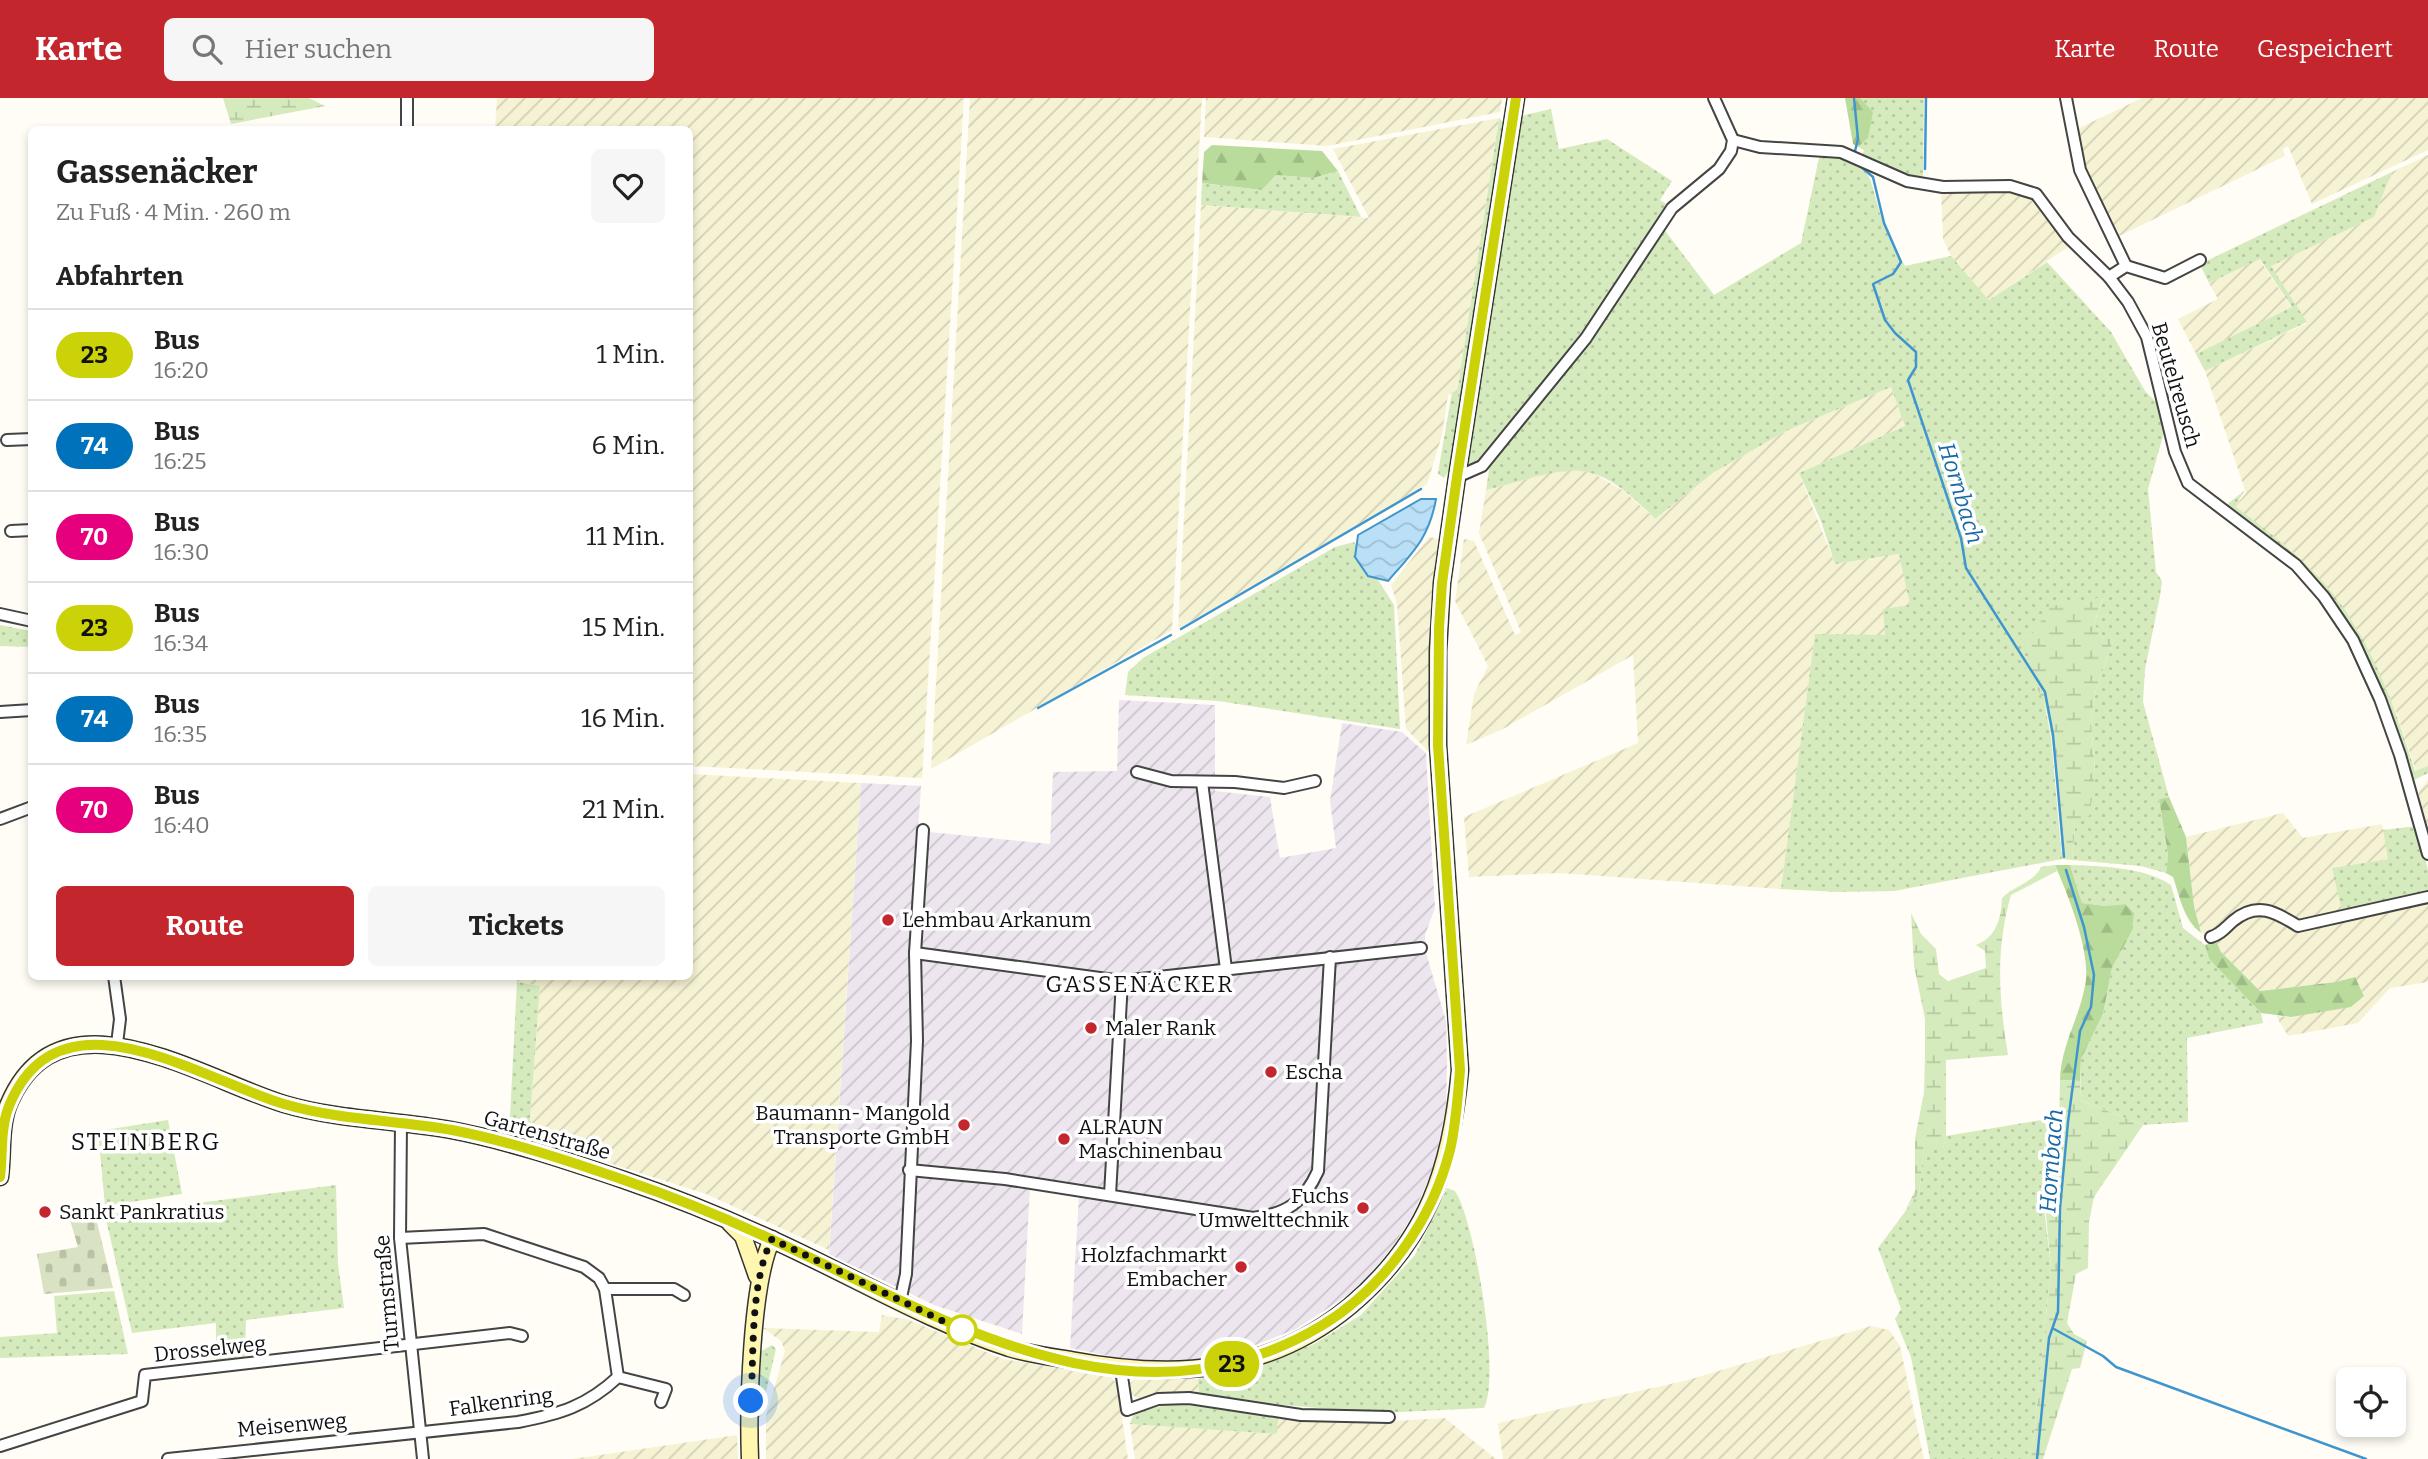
<!DOCTYPE html>
<html lang="de">
<meta charset="utf-8">
<style>
body{margin:0;font-family:Bitter,serif;background:#f6f6f6;color:#222;height:100vh;display:flex;flex-direction:column;font-size:26px;white-space:nowrap}
*{box-sizing:border-box;margin:0}
p{font-size:23px;color:#767676}
.icon{flex:none;width:38px;height:38px;fill:none;stroke:currentColor;stroke-width:2;stroke-linecap:round;stroke-linejoin:round}
.map{position:relative;flex:1;overflow:hidden}
.sheet{position:absolute;left:28px;top:28px;width:665px;height:854px;display:flex;flex-direction:column;background:#fff;border-radius:10px;box-shadow:0 4px 10px #0003}
.sheet>*{flex:none}
.badge{padding:0 14px;border-radius:23px;font-size:24px;line-height:46px}
.tools{position:absolute;left:2336px;top:1269px;display:grid;gap:14px}
.tools a{display:grid;place-items:center;width:70px;height:70px;border-radius:10px;background:#fff;box-shadow:0 4px 10px #0003;font-size:35px}
.you{position:absolute;width:35px;height:35px;margin:-18px;border:5px solid #fff;border-radius:50%;background:#1a73e8;box-shadow:0 0 0 10px #1a73e833}
.map>.badge{position:absolute;translate:-50% -50%;box-shadow:0 0 0 4px #fff}
h2{padding:0 28px;font-size:26px;line-height:63px}
.round{display:grid;place-items:center;flex:none;width:74px;height:74px;border-radius:10px;background:#f6f6f6}
.overview{display:flex;align-items:center;justify-content:space-between;height:119px;padding:0 28px}
h1{font-size:33px;font-weight:700;line-height:52px}
.cta{display:flex;gap:14px;margin-top:auto;padding:14px 28px}
.cta a{flex:1;height:80px;border-radius:10px;background:#c4262e;color:#fff;font-size:28px;font-weight:700;line-height:80px;text-align:center}
.cta a+a{background:#f6f6f6;color:#222}
ul{padding:0;list-style:none}
li{display:flex;align-items:center;gap:21px;height:91px;padding:0 28px;border-top:2px solid #e0e0e0}
li div{flex:1}
li b{display:block;font-size:26px}
li em{font-style:normal}
li .badge{min-width:77px;font-weight:700;text-align:center}
header{display:flex;align-items:center;gap:42px;box-sizing:border-box;height:98px;padding:0 35px;background:#c4262e;color:#fff}
header strong{font-size:33px}
nav{display:flex;gap:38px;margin-inline-start:auto;font-size:24px}
.search{width:490px;height:63px;background:#f6f6f6;display:flex;align-items:center;gap:18px;box-sizing:border-box;padding:0 24px;border-radius:10px;color:#767676;font-size:26px}
.map>svg:first-child{display:block}
</style>
<header>
<strong>Karte</strong>
<div class="search"><svg class="icon" aria-label="search" viewBox="0 0 24 24"><circle cx="10" cy="10" r="6"/><path d="M15 15l6 6"/></svg>Hier suchen</div>
<nav><a>Karte</a><a>Route</a><a>Gespeichert</a></nav>
</header>
<div class="map">
<svg width="2428" height="1361" viewBox="0 0 2428 1361">
<defs>
<pattern id="industrial-furrows" width="10" height="10" patternUnits="userSpaceOnUse" patternTransform="scale(1.75)"><rect width="10" height="10" fill="#eee6ef"/><path d="M-1 1l2-2M0 10L10 0M9 11l2-2" fill="none" stroke="#cbc4cc"/></pattern>
<pattern id="farmland-furrows" width="10" height="10" patternUnits="userSpaceOnUse" patternTransform="scale(1.75)"><rect width="10" height="10" fill="#f6f3d4"/><path d="M-1 1l2-2M0 10L10 0M9 11l2-2" fill="none" stroke="#d2cfb5"/></pattern>
<pattern id="green-dots" width="8" height="8" patternUnits="userSpaceOnUse" patternTransform="scale(1.75)"><rect width="8" height="8" fill="#d5ebbd"/><path d="M2 2h.1M6 6h.1" fill="none" stroke="#b6c8a1" stroke-width="1.8" stroke-linecap="round"/></pattern>
<pattern id="forest-firs" width="22" height="20" patternUnits="userSpaceOnUse" patternTransform="scale(1.75)"><rect width="22" height="20" fill="#b9dc9c"/><path d="M5 1l3.5 6h-7zM16 11l3.5 6h-7z" fill="#9ebc85"/></pattern>
<pattern id="wetland-marsh" width="20" height="14" patternUnits="userSpaceOnUse" patternTransform="scale(1.75)"><rect width="20" height="14" fill="#d5ebbd"/><path d="M1 5h8M5 5V1M11 12h8M15 12V8" fill="none" stroke="#b6c8a1"/></pattern>
<pattern id="cemetery-stones" width="16" height="16" patternUnits="userSpaceOnUse" patternTransform="scale(1.75)"><rect width="16" height="16" fill="#d9e3c4"/><path d="M2 7V4a2 2 0 0 1 4 0v3zM10 15v-3a2 2 0 0 1 4 0v3z" fill="#b9c2a7"/></pattern>
<pattern id="water-waves" width="16" height="10" patternUnits="userSpaceOnUse" patternTransform="scale(1.75)"><rect width="16" height="10" fill="#b9e0f7"/><path d="M0 5q4-4 8 0t8 0" fill="none" stroke="#9ebfd3"/></pattern>
</defs>
<rect width="100%" height="100%" fill="#fffdf5"/>
<path fill="url(#industrial-furrows)" d="M1119,602L1215,607V693L1270,699L1280,760L1336,750L1330,703L1342,625L1402,634L1426,655L1435,810L1425,837L1426,855L1446,923L1447,964L1446,1008L1434,1070L1411,1120L1394,1147L1367,1180L1345,1199L1296,1231L1233,1256L1203,1262L1133,1263L1070,1250L1079,1097L1030,1089L1022,1236L934,1207L829,1156L861,685L921,688L918,733L1050,746L1053,674L1117,673Z"/>
<g fill="url(#farmland-furrows)">
<path d="M497,0H964L922,680L690,668V32L495,31Z"/>
<path d="M970,0H1202L1172,532L931,671Z"/>
<path d="M1206,0H1502L1500,14L1327,48L1204,39Z"/>
<path d="M2142,0H2428V52L2312,106L2288,48L2283,51L2285,58L2117,139L2082,67L2075,32Z"/>
<path d="M1499,20L1457,295L1448,297L1442,337L1427,386L1178,531L1201,107L1369,120L1333,51Z"/>
<path d="M2428,57V668L2416,673L2397,616L2347,515L2291,452L2235,408L2246,395L2205,273L2307,225L2270,168L2374,119L2392,74Z"/>
<path d="M2010,91L2032,101L2071,147L1989,202L1951,158L1943,141L1941,93Z"/>
<path d="M2259,161L2292,210L2196,256L2178,221L2218,201L2209,185Z"/>
<path d="M1891,289L1905,328L1799,375L1835,466L1900,456L1910,507L1885,537H1815L1781,791L1560,775L1469,779L1464,719L1638,645L1633,557L1501,632L1466,647L1474,596L1488,568L1455,503L1464,441L1474,443L1515,537L1521,534L1479,435L1486,392L1566,371L1589,373L1624,393L1655,421L1713,375L1786,333Z"/>
<path d="M1429,439L1438,441L1431,506L1429,654L1406,631L1397,506L1391,487Z"/>
<path d="M690,676L861,685L829,1152L706,1096L546,1045L530,1022L540,888L517,884L518,878H690Z"/>
<path d="M2428,682V739L2418,708L2419,693Z"/>
<path d="M2283,715L2303,740L2382,726L2389,761L2332,770L2422,797L2428,791V884L2390,890L2358,925L2288,938L2276,918L2291,919L2364,897L2354,879L2337,884L2260,893L2221,854L2216,843L2201,835L2194,808L2186,739Z"/>
<path d="M882,1217L909,1222L1003,1261L1110,1278L1117,1286L1128,1361H766V1318L785,1253L781,1243L763,1230L879,1234Z"/>
<path d="M1871,1228L1889,1232L1900,1248L1924,1361H1503L1498,1325L1688,1282Z"/>
<path d="M1138,1280L1198,1281L1199,1296L1162,1294L1142,1302L1130,1296L1128,1286Z"/>
<path d="M1279,1318L1362,1325L1445,1320L1496,1361H1135L1130,1326L1275,1336Z"/>
<path d="M737,1337L738,1361H571L587,1359Z"/>
</g>
<g fill="url(#green-dots)">
<path d="M1860,0H1924L1923,81L1906,79L1862,57L1864,52L1858,49L1868,39Z"/>
<path d="M1551,11L1559,51L1607,41L1672,83L1660,102L1669,108L1591,226L1479,364L1470,367L1466,363L1521,18Z"/>
<path d="M1499,20L1507,28L1453,367L1444,380L1438,376L1439,369L1452,294L1457,295Z"/>
<path d="M1820,55C1877,65 1867,76 1883,124C1888,139 1898,154 1905,168L1951,158L1989,202L2047,164L2111,234L2145,293L2161,309L2163,338L2148,391L2156,474L2162,483L2160,498L2145,571L2143,604L2169,699L2159,701L2168,757L2166,775L2141,768L2072,762L2075,728L2095,673L2091,624L2096,592L2114,541H2104L2094,526L2103,500C2080,511 2038,538 2017,541L2031,552V583L2043,599L2051,639L2062,761L1894,793L1837,794L1781,791L1815,536L1885,537L1883,511L1910,507L1899,456L1835,466L1821,423L1799,375L1905,328L1891,289L1786,333L1713,375L1655,421C1588,351 1569,372 1486,392L1490,365L1663,130L1714,197L1801,145Z"/>
<path d="M1338,73L1361,119L1201,107L1202,85L1262,92L1276,77L1313,80Z"/>
<path d="M2392,74L2374,119L2271,168L2307,224L2205,273L2196,256L2292,209L2260,161L2209,185L2200,166Z"/>
<path d="M2245,392L2235,408C2276,439 2319,472 2347,515C2379,563 2398,618 2415,673L2428,668V675L2412,683L2381,595L2295,462L2248,422L2225,408Z"/>
<path d="M1354,444L1394,507L1400,631L1218,603L1125,597L1128,574L1143,560L1335,449Z"/>
<path d="M0,527L31,533V549L0,548Z"/>
<path d="M2417,728L2428,772V791L2422,797L2342,814L2332,770L2388,761L2383,732Z"/>
<path d="M2070,767C2101,768 2144,769 2171,787L2183,830L2205,847L2209,861L2261,915L2263,925L2187,940L2188,1024L2143,1027L2080,1002L2081,961L2103,916L2112,870L2132,833L2125,806L2106,808L2082,805Z"/>
<path d="M517,884L540,888L530,1022L545,1048L509,1037Z"/>
<path d="M2059,1019V1035L2050,1067L2044,1110L2051,1169L2033,1346L2027,1361H1930L1911,1259L1895,1221L1901,1211L1878,1150L1919,1095L1924,1050L1943,1051L1946,1038Z"/>
<path d="M168,1022L182,1096L105,1108L98,1033Z"/>
<path d="M336,1087L338,1166L344,1210L246,1222L245,1259L216,1262V1225L132,1235L105,1117Z"/>
<path d="M1447,1090L1455,1093C1475,1123 1501,1279 1484,1310L1379,1315L1271,1306L1199,1296L1198,1281L1257,1269L1314,1246L1361,1217L1415,1157Z"/>
<path d="M114,1193L128,1256L0,1260V1239L57,1235L54,1198Z"/>
<path d="M772,1247L776,1251L760,1319L757,1321L758,1255Z"/>
<path d="M1173,1305L1279,1318L1276,1336L1130,1326L1134,1315Z"/>
</g>
<g fill="url(#forest-firs)">
<path d="M1845,0H1860L1873,14L1868,40L1858,49L1853,46Z"/>
<path d="M1212,47L1322,53L1338,73L1313,80L1276,77L1262,92L1202,85L1204,54Z"/>
<path d="M2169,699L2186,739L2194,808L2201,835C2183,821 2180,799 2173,779L2166,775L2168,757L2159,701Z"/>
<path d="M2055,767H2070L2082,805L2106,808L2125,806L2134,815L2132,833L2112,870L2103,916L2081,961L2080,983L2060,982C2061,947 2079,921 2085,888C2092,856 2068,797 2055,767Z"/>
<path d="M2216,843L2221,854L2260,893L2336,884L2355,879L2364,898L2351,909L2291,919L2261,915L2209,861L2205,847Z"/>
</g>
<g fill="url(#wetland-marsh)">
<path d="M223,0H309L325,8L231,26Z"/>
<path d="M2103,499L2094,526L2104,541H2114L2096,592L2091,624L2095,673L2090,717L2075,728L2072,762L2062,761C2061,727 2055,624 2041,598C2037,589 2031,583 2023,578L2031,552L2015,541C2038,538 2040,529 2045,509Z"/>
<path d="M2055,767L2057,773L2011,797C1995,852 1999,902 2008,957L1946,962V1038L1943,1051H1924L1919,1095L1905,1113L1915,1093V1040L1924,995L1925,957V921L1914,868L1911,815L1921,836L1936,851L1939,876L1948,883L1986,870L1985,853L1976,847C1997,839 2001,820 2002,800C2013,788 2035,784 2041,769Z"/>
<path d="M2060,982L2080,983V1002L2143,1027L2094,1099L2089,1124L2088,1170L2076,1176L2067,1225L2074,1236L2087,1243L2080,1270L2072,1271L2043,1361H2027L2033,1346L2051,1169L2044,1097L2059,1035Z"/>
</g>
<path fill="url(#cemetery-stones)" d="M95,1116L113,1190L44,1196L37,1156L78,1149L70,1122Z"/>
<path fill="url(#water-waves)" stroke="#3f96cf" stroke-width="2" d="M1421,401H1436C1429,440 1413,454 1388,483L1368,478L1355,459L1358,437Z"/>
<g fill="none" stroke-linecap="round" stroke-linejoin="round">
<g stroke="#3f96cf" stroke-width="2.5">
<path d="M1854,0L1858,41L1855,53"/>
<path d="M1859,67L1873,79L1884,125L1901,164L1893,176L1873,186L1885,222L1895,235L1916,254V269L1908,282L1961,440L1966,470L2045,594L2053,637L2064,759"/>
<path d="M1925,71L1926,0"/>
<path d="M1181,531L1421,391"/>
<path d="M1038,610L1171,537"/>
<path d="M2054,1231L2103,1258L2116,1269L2366,1361"/>
<path d="M2037,1361L2049,1240L2058,1214L2060,1110L2068,1024L2080,933L2091,909L2094,877L2084,829L2066,772"/>
</g>
<defs>
<g id="street">
<path d="M2066,0L2080,72L2126,168"/>
<path d="M407,32V0"/>
<path d="M1733,42L1760,49L1841,54L1907,83L1943,89L2010,88L2036,96L2068,139L2109,179L2128,204L2147,239L2175,354L2188,385L2296,467L2324,499L2353,542L2380,601L2400,657L2428,756"/>
<path d="M2109,179L2126,168L2165,180L2200,162"/>
<path d="M7,342L32,341"/>
<path d="M1457,379L1482,368L1586,240L1672,110L1719,71L1731,53L1733,42L1714,0"/>
<path d="M11,433L32,432"/>
<path d="M0,516L32,523"/>
<path d="M0,614L32,612"/>
<path d="M1137,674L1171,683L1235,684L1284,690L1315,683"/>
<path d="M1202,684L1226,871"/>
<path d="M0,721L32,709"/>
<path d="M2211,839C2221,836 2225,830 2233,823C2257,803 2276,814 2298,828L2428,799"/>
<path d="M915,855L1122,883L1421,850"/>
<path d="M114,878L120,921L117,946"/>
<path d="M401,1024L400,1140L423,1361"/>
<path d="M909,1072L1005,1081L1253,1120C1287,1116 1304,1104 1318,1073L1330,859"/>
<path d="M1110,1097L1122,883"/>
<path d="M605,1191H674L684,1197"/>
<path d="M900,1204L906,1176L917,943L915,855L923,732"/>
<path d="M1121,1272L1127,1312L1158,1301L1189,1300L1301,1317L1389,1319"/>
<path d="M618,1279L666,1291L661,1304"/>
<path d="M0,1348L142,1303L145,1277L510,1235L522,1238"/>
<path d="M168,1361L518,1324C560,1316 587,1308 618,1279L605,1191L599,1180L584,1169L484,1136L400,1140"/>
</g>
<g id="secondary">
<path d="M0,1079C3,1056 0,1030 8,1008C58,885 199,980 284,1006C338,1022 396,1022 451,1032C509,1043 568,1063 624,1082C674,1099 725,1120 773,1142C852,1178 927,1223 1009,1250C1029,1256 1051,1259 1071,1262C1172,1281 1267,1277 1350,1208C1428,1142 1451,1070 1460,972L1438,647V553L1442,485L1457,379L1516,0"/>
<path d="M730,1125L743,1138L757,1178"/>
<path d="M750,1361C748,1310 751,1185 772,1141"/>
</g>
</defs>
<use href="#street" stroke="#444" stroke-width="14"/>
<use href="#secondary" stroke="#333" stroke-width="19"/>
<use href="#street" stroke="#fff" stroke-width="10"/>
<use href="#secondary" stroke="#fff6b0" stroke-width="16"/>
</g>
<g fill="none" stroke-linecap="round" stroke-linejoin="round">
<defs>
<path id="line" d="M0,1079C3,1055 0,1030 9,1008C59,885 200,981 284,1006C338,1022 396,1022 452,1032C509,1043 569,1063 624,1082C674,1099 725,1120 773,1142C946,1222 1133,1340 1321,1228C1384,1190 1432,1123 1450,1052C1456,1026 1458,998 1460,972L1438,647L1439,530L1442,485L1457,379L1516,0"/>
</defs>
<use href="#line" stroke="#fff" stroke-width="16"/>
<use href="#line" stroke="#cbd208" stroke-width="10"/>
<path stroke="#111" stroke-width="7" stroke-dasharray="0 12.6" d="M751,1303C754,1253 750,1185 772,1141L964,1233L962,1232"/>
</g>
<g fill="#c4262e" stroke="#fff" stroke-width="2.5">
<circle cx="888" cy="822" r="7"/>
<circle cx="1091" cy="930" r="7"/>
<circle cx="1271" cy="974" r="7"/>
<circle cx="964" cy="1027" r="7"/>
<circle cx="1064" cy="1041" r="7"/>
<circle cx="1363" cy="1110" r="7"/>
<circle cx="45" cy="1114" r="7"/>
<circle cx="1241" cy="1169" r="7"/>
</g>
<circle fill="#fff" stroke="#cbd208" stroke-width="3.5" cx="962" cy="1232" r="14"/>
<g text-anchor="middle" dominant-baseline="central" stroke-width="7" stroke-linejoin="round" paint-order="stroke">
<g font-size="21" fill="#111" stroke="#fff">
<text transform="translate(2176 287) rotate(74)">Beutelreusch</text>
<text transform="translate(547 1037) rotate(16)">Gartenstraße</text>
<text transform="translate(387 1195) rotate(-95)">Turmstraße</text>
<text transform="translate(210 1251) rotate(-6)">Drosselweg</text>
<text transform="translate(501 1304) rotate(-8)">Falkenring</text>
<text transform="translate(292 1327) rotate(-5)">Meisenweg</text>
</g>
<g font-size="21" fill="#111" stroke="#fff" text-anchor="start">
<text x="902" y="822">Lehmbau Arkanum</text>
<text x="1105" y="930">Maler Rank</text>
<text x="1285" y="974">Escha</text>
<text x="950" y="1015" text-anchor="end">Baumann- Mangold<tspan x="950" dy="24">Transporte GmbH</tspan></text>
<text x="1078" y="1029">ALRAUN<tspan x="1078" dy="24">Maschinenbau</tspan></text>
<text x="1349" y="1098" text-anchor="end">Fuchs<tspan x="1349" dy="24">Umwelttechnik</tspan></text>
<text x="59" y="1114">Sankt Pankratius</text>
<text x="1227" y="1157" text-anchor="end">Holzfachmarkt<tspan x="1227" dy="24">Embacher</tspan></text>
</g>
<g font-size="23" font-style="italic" fill="#1768a6" stroke="#fff">
<text transform="translate(1961 395) rotate(73)">Hornbach</text>
<text transform="translate(2051 1063) rotate(-86)">Hornbach</text>
</g>
<g font-size="23" letter-spacing="2" fill="#111" stroke="#fff">
<text x="1140" y="886">GASSENÄCKER</text>
</g>
<g font-size="24" letter-spacing="2" fill="#111" stroke="#fff">
<text x="146" y="1044">STEINBERG</text>
</g>
</g>
</svg>
<div class="tools">
<a><svg class="icon" aria-label="locate" viewBox="0 0 24 24"><circle cx="12" cy="12" r="6"/><path d="M12 2v4M12 18v4M2 12h4M18 12h4"/></svg></a>
</div>
<div class="you" style="left:751px;top:1303px"></div>
<b class="badge" style="left:1232px;top:1266px;background:#cbd208;color:#111">23</b>
<section class="sheet">
<div class="overview"><div><h1>Gassenäcker</h1><p>Zu Fuß · 4 Min. · 260 m</p></div><a class="round"><svg class="icon" aria-label="heart" viewBox="0 0 24 24"><path d="M12 20l-8-8c-3-5 5-10 8-4 3-6 11-1 8 4z"/></svg></a></div>
<h2>Abfahrten</h2>
<ul>
<li><span class="badge" style="background:#cbd208;color:#111">23</span><div><b>Bus</b><p>16:20</p></div><em>1 Min.</em></li>
<li><span class="badge" style="background:#0072bc;color:#fff">74</span><div><b>Bus</b><p>16:25</p></div><em>6 Min.</em></li>
<li><span class="badge" style="background:#e6007e;color:#fff">70</span><div><b>Bus</b><p>16:30</p></div><em>11 Min.</em></li>
<li><span class="badge" style="background:#cbd208;color:#111">23</span><div><b>Bus</b><p>16:34</p></div><em>15 Min.</em></li>
<li><span class="badge" style="background:#0072bc;color:#fff">74</span><div><b>Bus</b><p>16:35</p></div><em>16 Min.</em></li>
<li><span class="badge" style="background:#e6007e;color:#fff">70</span><div><b>Bus</b><p>16:40</p></div><em>21 Min.</em></li>
</ul>
<div class="cta"><a>Route</a><a>Tickets</a></div>
</section>
</div>
